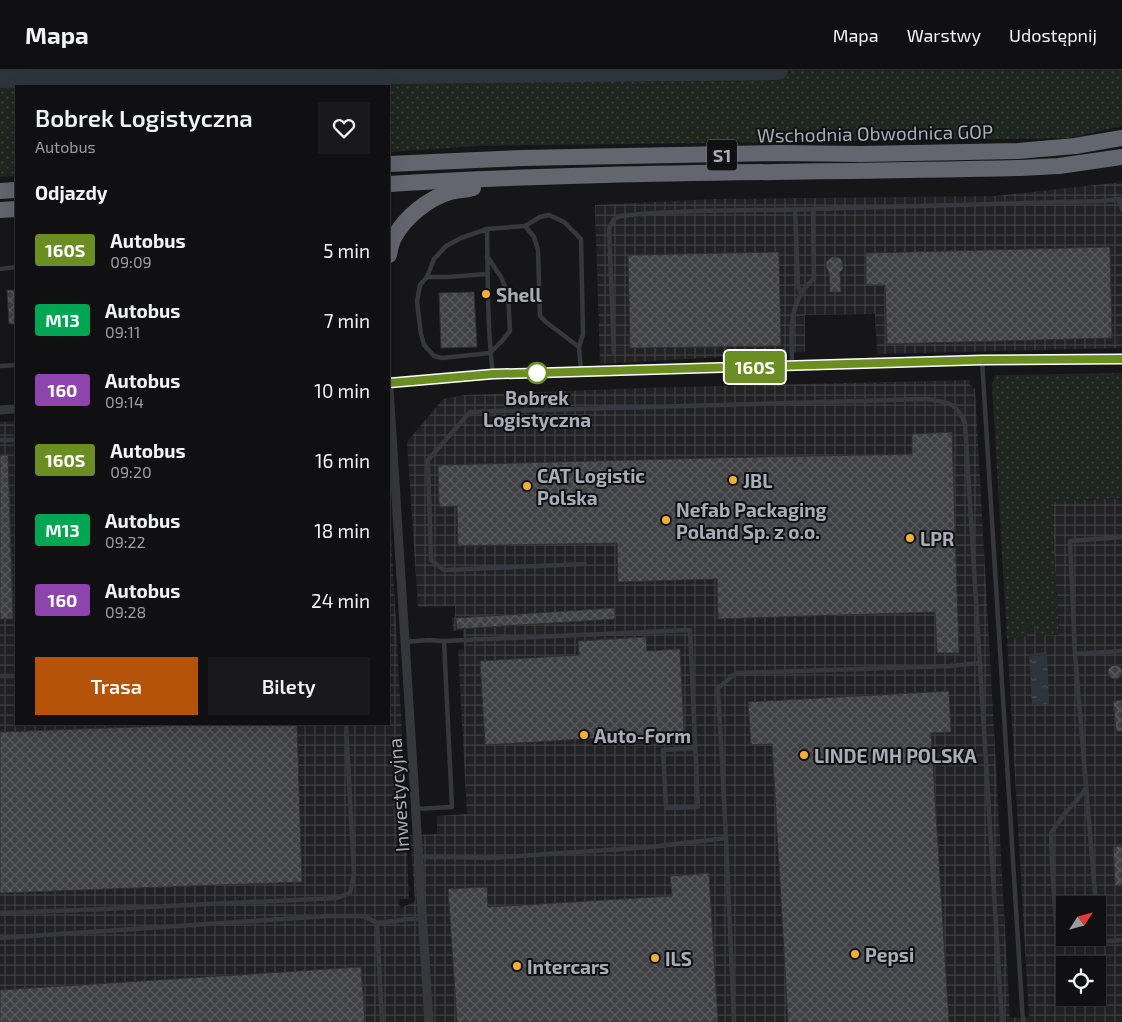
<!DOCTYPE html>
<html lang="pl">
<meta charset="utf-8">
<style>
body{margin:0;font-family:"Exo 2",sans-serif;background:#19191b;color:#f1f3f6;height:100vh;display:flex;flex-direction:column;font-size:19px;white-space:nowrap}
*{box-sizing:border-box;margin:0}
p{font-size:16px;color:#9c9d9f}
.icon{flex:none;width:28px;height:28px;fill:none;stroke:currentColor;stroke-width:2;stroke-linecap:round;stroke-linejoin:round}
.map{position:relative;flex:1;overflow:hidden}
.details{position:absolute;left:15px;top:15px;width:375px;height:640px;display:flex;flex-direction:column;background:#101012;border-radius:0px;box-shadow:0 5px 20px #0002,0 0 0 1px #303032}
.details>*{flex:none}
.badge{padding:0 10px;border-radius:4px;font-size:18px;line-height:32px}
.needle{width:32px;rotate:54deg}
.fabs{position:absolute;left:1056px;top:826px;display:grid;gap:10px}
.fabs a{display:grid;place-items:center;width:50px;height:50px;border-radius:0px;background:#101012;box-shadow:0 5px 20px #0002,0 0 0 1px #303032;font-size:25px}
.map>.badge{position:absolute;translate:-50% -50%;box-shadow:0 0 0 2px #fff}
h2{padding:0 20px;font-size:19px;line-height:45px}
.round{display:grid;place-items:center;flex:none;width:52px;height:52px;border-radius:0px;background:#19191b}
.head{display:flex;align-items:center;justify-content:space-between;height:85px;padding:0 20px}
h1{font-size:24px;font-weight:600;line-height:38px}
.button{display:flex;gap:10px;margin-top:auto;padding:10px 20px}
.button a{flex:1;height:58px;border-radius:0px;background:#b45309;color:#fff;font-size:20px;font-weight:600;line-height:58px;text-align:center}
.button a+a{background:#19191b;color:#f1f3f6}
ul{padding:0;list-style:none}
li{display:flex;align-items:center;gap:15px;height:70px;padding:0 20px}
li div{flex:1}
li b{display:block;font-size:19px}
li em{font-style:normal}
li .badge{min-width:55px;font-weight:700;text-align:center}
header{display:flex;align-items:center;gap:30px;box-sizing:border-box;height:70px;padding:0 25px;background:#101012;border-bottom:1px solid #303032}
header strong{font-size:24px}
nav{display:flex;gap:28px;margin-inline-start:auto;font-size:18px}
.map>svg:first-child{display:block}
</style>
<header>
<strong>Mapa</strong>
<nav><a>Mapa</a><a>Warstwy</a><a>Udostępnij</a></nav>
</header>
<div class="map">
<svg width="1122" height="952" viewBox="0 0 1122 952">
<defs>
<pattern id="industrial-grid" width="8" height="8" patternUnits="userSpaceOnUse" patternTransform="scale(1.25)"><rect width="8" height="8" fill="#222225"/><path d="M0 4h8M4 0v8" fill="none" stroke="#3f3f43"/></pattern>
<pattern id="grass-dots" width="8" height="8" patternUnits="userSpaceOnUse" patternTransform="scale(1.25)"><rect width="8" height="8" fill="#1e261f"/><path d="M2 2h.1M6 6h.1" fill="none" stroke="#3c433d" stroke-width="1.8" stroke-linecap="round"/></pattern>
<pattern id="water-ripples" width="26" height="14" patternUnits="userSpaceOnUse" patternTransform="scale(1.25)"><rect width="26" height="14" fill="#2c353c"/><path d="M2 4q2-2 4 0t4 0M15 11q2-2 4 0t4 0" fill="none" stroke="#485056"/></pattern>
<pattern id="building-cross-hatch" width="8" height="8" patternUnits="userSpaceOnUse" patternTransform="scale(1.25)"><rect width="8" height="8" fill="#404145"/><path d="M0 0l8 8M0 8l8-8" fill="none" stroke="#595a5e"/></pattern>
</defs>
<rect width="100%" height="100%" fill="#161618"/>
<g fill="url(#industrial-grid)" fill-rule="evenodd">
<path d="M1122,112V278L877,284L875,244L805,245V282L600,294L595,135L715,129L996,126Z"/>
<path d="M970,310V315L975,319L1010,948L1029,947L1007,568L1027,567L1026,557L1036,556L1059,565L1051,432L1122,428V952H0V352L16,351V654H389V426L402,664L409,829H400L399,834L401,838L415,831L410,765L437,764V746L467,744L458,580L464,579L463,560L453,561L452,548L455,547V536L418,537L407,372L443,329L465,325L641,318ZM1065,835H1098V868H1065ZM1065,895H1098V928H1065Z"/>
</g>
<g fill="url(#grass-dots)">
<path d="M0,0H1122V56L1070,68L477,76L389,82V16H16V106L0,107Z"/>
<path d="M1122,303V428L1051,432L1059,565L1036,566L1035,556L1026,557L1027,567L1007,568L992,315L995,305Z"/>
</g>
<path fill="url(#water-ripples)" d="M1047,582L1049,634L1032,635L1029,584Z"/>
<g fill="none" stroke-linecap="round" stroke-linejoin="round">
<path stroke="#2c353c" stroke-width="20" d="M0,8L778,0"/>
</g>
<g fill="url(#building-cross-hatch)" stroke="#303034">
<path d="M1110,177L1112,268L887,274L885,215H866V183Z"/>
<path d="M779,182L781,276L630,278L628,185Z"/>
<path d="M832,187H836L840,188L842,191L843,195V199L840,202L841,222H830L829,203L826,196V192Z"/>
<path d="M7,220H16V254H9Z"/>
<path d="M474,222L477,277L441,278L439,223Z"/>
<path d="M952,362L959,583H937L935,542L718,549L717,509L618,512L617,473L458,476L457,436L439,437L438,395L714,388L912,384V364Z"/>
<path d="M0,385H8L13,549H0Z"/>
<path d="M615,538V549L457,559L456,548Z"/>
<path d="M646,567L647,581L680,579L684,663L485,675L480,591L579,585L578,571Z"/>
<circle cx="1115" cy="602" r="7"/>
<path d="M949,621L951,662L931,663L949,952H788L772,674L751,675L748,632Z"/>
<path d="M1122,630V661H1116L1113,631Z"/>
<path d="M215,654H297L302,812L0,823V662Z"/>
<path d="M1122,776V816H1115L1113,777Z"/>
<path d="M709,803L718,952H457L448,819L487,817L488,837L672,826L670,806Z"/>
<path d="M361,897L365,952H0V920Z"/>
</g>
<g fill="none" stroke-linecap="round" stroke-linejoin="round">
<g stroke="#37383d" stroke-width="4.5">
<path d="M1119,130L1122,139"/>
<path d="M795,139L798,216L801,223"/>
<path d="M525,156L534,167L538,180L540,246L546,252L579,277"/>
<path d="M487,159L525,156L540,147L549,145L564,152L581,169L583,264L579,277L581,302"/>
<path d="M487,186L501,207L508,224L510,261L502,271L490,283L442,288L434,286L424,275L421,264L417,232L420,215L427,207L434,189L446,176L461,168L487,159C488,208 487,256 493,304"/>
<path d="M0,199L16,197"/>
<path d="M427,207H448L487,204"/>
<path d="M614,283L609,159L614,149L620,146C684,139 749,141 813,139C909,136 1005,134 1101,131L1122,129"/>
<path d="M982,290L1023,952"/>
<path d="M792,295C792,271 788,246 801,224C804,218 810,213 814,208L813,139"/>
<path d="M0,296L16,295"/>
<path d="M0,370H16"/>
<path d="M585,494L444,500L431,490L428,390L470,342L927,329C949,333 955,331 965,353L1002,952"/>
<path d="M404,572L429,570L444,571L690,560L698,737L666,738L663,680L695,678"/>
<path d="M1075,584L1122,581"/>
<path d="M0,606H16"/>
<path d="M415,739L452,737L444,571"/>
<path d="M418,787H450L489,788L651,777L726,768"/>
<path d="M1096,835L1075,584L1070,471L1122,467"/>
<path d="M0,843L105,839L337,828L350,823L354,804L346,654"/>
<path d="M1098,859L1099,871"/>
<path d="M1065,867L1056,854L1052,795L1051,763L1065,743L1079,728L1086,718"/>
<path d="M0,868L327,846H364L377,853"/>
<path d="M1067,868L1081,873L1122,870"/>
<path d="M382,952L377,853L410,849H422"/>
<path d="M734,952L726,768L718,618L736,603L950,596L980,593"/>
</g>
<g stroke="#37383d" stroke-width="9">
<path d="M389,313L493,304L536,303L982,290L1122,289"/>
<path d="M389,317L429,952"/>
<path d="M0,340L16,339"/>
</g>
<g stroke="#63666e" stroke-width="16">
<path d="M389,94L522,88L779,83L860,84L1018,81L1075,76L1122,68"/>
<path d="M389,114C599,101 810,103 1020,98L1059,96L1122,87"/>
<path d="M0,121L16,120"/>
<path d="M0,140L16,139"/>
<path d="M389,185C390,179 392,171 395,166C405,147 429,128 450,122C457,120 466,120 473,118"/>
</g>
</g>
<g fill="none" stroke-linecap="round" stroke-linejoin="round">
<defs>
<path id="line" d="M389,313L493,304L536,303L982,290L1122,289"/>
</defs>
<use href="#line" stroke="#fff" stroke-width="11"/>
<use href="#line" stroke="#6b8e23" stroke-width="8"/>
</g>
<g fill="#f2b134" stroke="#111113" stroke-width="2">
<circle cx="486" cy="224" r="5"/>
<circle cx="733" cy="410" r="5"/>
<circle cx="527" cy="416" r="5"/>
<circle cx="666" cy="450" r="5"/>
<circle cx="910" cy="468" r="5"/>
<circle cx="584" cy="665" r="5"/>
<circle cx="804" cy="685" r="5"/>
<circle cx="855" cy="884" r="5"/>
<circle cx="655" cy="888" r="5"/>
<circle cx="517" cy="896" r="5"/>
</g>
<circle fill="#fff" stroke="#6b8e23" stroke-width="2.5" cx="537" cy="303" r="10"/>
<g text-anchor="middle" dominant-baseline="central" stroke-width="4" stroke-linejoin="round" paint-order="stroke">
<rect fill="#111113" stroke="#7b7e86" stroke-width="1" x="707" y="69.5" width="30" height="31" rx="4"/>
<g font-size="18" font-weight="bold" fill="#a8adb8">
<text x="722" y="85">S1</text>
</g>
<g font-size="19" fill="#a8adb8" stroke="#111113">
<text transform="translate(875 63) rotate(-1)">Wschodnia Obwodnica GOP</text>
<text transform="translate(398 725) rotate(-94)">Inwestycyjna</text>
</g>
<g font-size="19" font-weight="bold" fill="#a8adb8" stroke="#111113" text-anchor="start">
<text x="496" y="224">Shell</text>
<text x="537" y="405">CAT Logistic<tspan x="537" dy="22">Polska</tspan></text>
<text x="743" y="410">JBL</text>
<text x="676" y="439">Nefab Packaging<tspan x="676" dy="22">Poland Sp. z o.o.</tspan></text>
<text x="920" y="468">LPR</text>
<text x="594" y="665">Auto-Form</text>
<text x="814" y="685">LINDE MH POLSKA</text>
<text x="865" y="884">Pepsi</text>
<text x="665" y="888">ILS</text>
<text x="527" y="896">Intercars</text>
</g>
<g font-size="19" font-weight="bold" fill="#a8adb8" stroke="#111113">
<text x="537" y="327">Bobrek<tspan x="537" dy="22">Logistyczna</tspan></text>
</g>
</g>
</svg>
<div class="fabs">
<a><svg class="needle" viewBox="-14 -14 28 28"><path d="M0-13l5 13h-10z" fill="#e53935"/><path d="M0 13l5-13h-10z" fill="#9c9d9f"/></svg></a>
<a><svg class="icon" aria-label="locate" viewBox="0 0 24 24"><circle cx="12" cy="12" r="6"/><path d="M12 2v4M12 18v4M2 12h4M18 12h4"/></svg></a>
</div>
<b class="badge" style="left:755px;top:297px;background:#6b8e23;color:#fff">160S</b>
<section class="details">
<div class="head"><div><h1>Bobrek Logistyczna</h1><p>Autobus</p></div><a class="round"><svg class="icon" aria-label="heart" viewBox="0 0 24 24"><path d="M12 20l-8-8c-3-5 5-10 8-4 3-6 11-1 8 4z"/></svg></a></div>
<h2>Odjazdy</h2>
<ul>
<li><span class="badge" style="background:#6b8e23;color:#fff">160S</span><div><b>Autobus</b><p>09:09</p></div><em>5 min</em></li>
<li><span class="badge" style="background:#00a651;color:#fff">M13</span><div><b>Autobus</b><p>09:11</p></div><em>7 min</em></li>
<li><span class="badge" style="background:#8e44ad;color:#fff">160</span><div><b>Autobus</b><p>09:14</p></div><em>10 min</em></li>
<li><span class="badge" style="background:#6b8e23;color:#fff">160S</span><div><b>Autobus</b><p>09:20</p></div><em>16 min</em></li>
<li><span class="badge" style="background:#00a651;color:#fff">M13</span><div><b>Autobus</b><p>09:22</p></div><em>18 min</em></li>
<li><span class="badge" style="background:#8e44ad;color:#fff">160</span><div><b>Autobus</b><p>09:28</p></div><em>24 min</em></li>
</ul>
<div class="button"><a>Trasa</a><a>Bilety</a></div>
</section>
</div>
